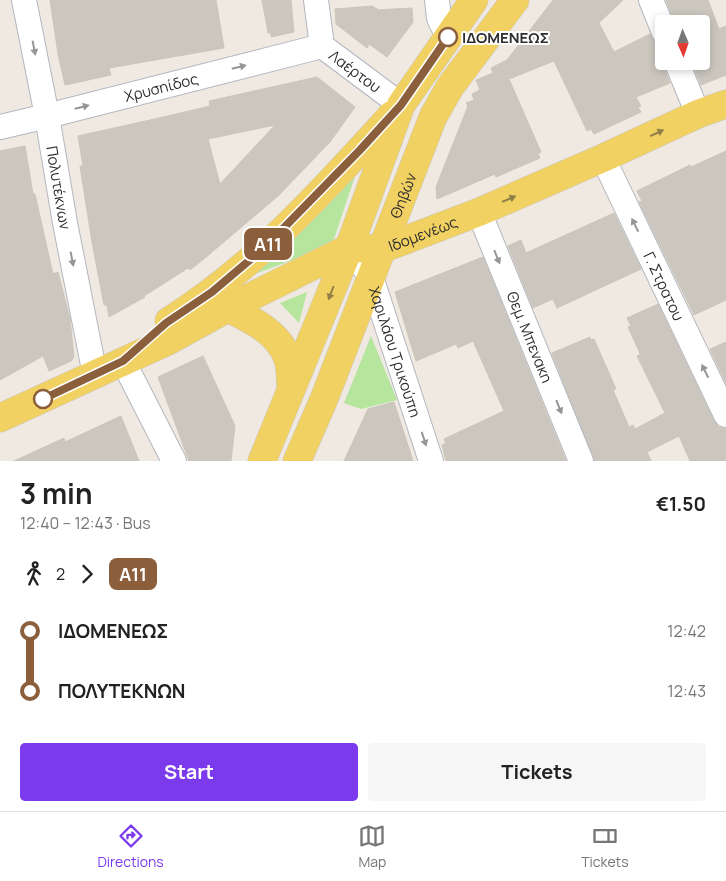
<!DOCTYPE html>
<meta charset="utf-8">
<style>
body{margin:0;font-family:Manrope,sans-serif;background:#f6f6f6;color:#222;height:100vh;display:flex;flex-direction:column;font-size:19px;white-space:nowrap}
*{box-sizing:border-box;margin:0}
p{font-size:16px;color:#767676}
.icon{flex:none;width:28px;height:28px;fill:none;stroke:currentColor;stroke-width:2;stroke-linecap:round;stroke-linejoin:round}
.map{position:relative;height:461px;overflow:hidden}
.side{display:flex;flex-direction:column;background:#fff;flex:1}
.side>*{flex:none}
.badge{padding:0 10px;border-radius:8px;font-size:18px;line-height:32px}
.needle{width:32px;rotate:178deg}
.fabs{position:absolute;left:655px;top:15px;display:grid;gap:10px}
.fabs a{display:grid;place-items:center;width:55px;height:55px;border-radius:5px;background:#fff;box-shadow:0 2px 8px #0003;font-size:25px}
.map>.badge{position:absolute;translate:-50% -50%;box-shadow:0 0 0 2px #fff}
.legs{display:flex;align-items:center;gap:8px;height:55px;padding:0 20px;font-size:16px}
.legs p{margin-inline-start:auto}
.headline{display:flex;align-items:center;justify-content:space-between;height:85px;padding:0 20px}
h1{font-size:28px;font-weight:700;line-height:38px}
.cta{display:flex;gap:10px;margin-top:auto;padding:10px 20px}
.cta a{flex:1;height:58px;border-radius:5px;background:#7c3aed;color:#fff;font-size:20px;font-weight:700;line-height:58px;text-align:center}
.cta a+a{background:#f6f6f6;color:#222}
ul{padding:0 20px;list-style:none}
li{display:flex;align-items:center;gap:18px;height:60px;font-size:19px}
li i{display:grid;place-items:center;width:8px;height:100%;margin:0 6px;background:currentColor}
li i::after{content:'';width:12px;height:12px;margin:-6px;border:4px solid;border-radius:50%;background:#fff}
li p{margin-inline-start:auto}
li:first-child i{background:linear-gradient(#0000 50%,currentColor 0)}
li:last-child i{background:linear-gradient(currentColor 50%,#0000 0)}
.tabs{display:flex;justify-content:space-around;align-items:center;height:70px;border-top:1px solid #e0e0e0;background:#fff;font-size:14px;color:#767676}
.tabs a{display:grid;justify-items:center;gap:2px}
.tabs .selected{color:#7c3aed}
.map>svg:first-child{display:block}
</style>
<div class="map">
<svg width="726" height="461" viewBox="0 0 726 461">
<rect width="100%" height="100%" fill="#efe9e1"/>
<g fill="#b6e59e">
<path d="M355,176L332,245L255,274Z"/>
<path d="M307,292L299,323L280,303Z"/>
<path d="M371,336L397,400L361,409L344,403Z"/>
</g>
<g fill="#cbc7bf" stroke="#cbc5ba" fill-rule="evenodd">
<path d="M50,0H216L224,48L109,68L111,75L65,85L58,54Z"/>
<path d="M262,0H291L294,32L271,37V33H268Z"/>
<path d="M553,0H623L599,23L614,52L650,34L655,42L659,44L664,56L663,66L670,83L636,97L641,106L638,107L641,112L594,134L591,129L587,131L554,61L509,79L541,152L538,154L540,158L496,177L495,174L437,199L436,187L468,106L466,103L474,100L472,94L480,90L476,80L493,73L491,68L507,60Z"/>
<path d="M666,0H708L719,29L726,26V75L701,85L691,61H701V24H675Z"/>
<path d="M373,6L374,8H377L376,10L412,8L413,22L387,57L369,44L367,48L336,24L335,9Z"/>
<path d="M317,77L355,107L330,142L278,196L205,258L190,270L188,268L144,296L145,297L109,317L107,305H104L92,242L80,166H83L78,136L168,116L210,106L209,101ZM275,125L220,184L208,139Z"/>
<path d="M25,146L33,194H35L53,274L58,272L70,319L74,357L71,361L49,371L43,356L0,380V151Z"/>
<path d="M726,151V300L694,315L639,202L642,201L637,191L690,165L691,167Z"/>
<path d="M614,213L641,269L557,308L553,299L533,308L508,246L521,240L526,253Z"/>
<path d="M483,257L566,461H446L442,445L446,443L444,439L504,411L473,341L458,348L456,344L416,361L395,292Z"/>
<path d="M658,304L714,421L719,427L726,429V461H690L679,436L647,452L651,461H594L552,353L590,337L591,340L594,339L616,389L613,390L629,427L633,425L635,429L665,413L637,356L640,355L639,351L628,327L631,326L627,318Z"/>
<path d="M726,342V383L710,349Z"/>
<path d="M203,356L235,426L231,461H189L158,377Z"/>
<path d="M394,402L413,461H344L368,409Z"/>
<path d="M121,416L139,461H14L64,438L65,442Z"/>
</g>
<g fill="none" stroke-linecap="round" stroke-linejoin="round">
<defs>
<g id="minor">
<path id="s1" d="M24,0L47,116L65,223L95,375"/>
<path id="s2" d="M316,0L322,46L401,105"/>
<path d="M437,0L439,18L448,37"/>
<path d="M651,0L664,32"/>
<path d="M676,61L698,114"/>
<path id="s3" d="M0,127L47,116L322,46"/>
<path id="s4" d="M603,158L726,415"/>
<path id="s5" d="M479,212L581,461"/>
<path id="s6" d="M349,248L371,277L431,461"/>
<path d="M123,361L174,461"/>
</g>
<g id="major">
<path d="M228,308C250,319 278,332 287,357C291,366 290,378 291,388"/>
<path d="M169,321C255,267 324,190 392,115"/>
<path id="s7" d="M0,418L168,341L228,308L349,248L382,249L479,212L603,158L698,114L726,104"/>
<path d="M262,461L349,248L401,105L474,0"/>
<path id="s8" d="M297,461L324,399L433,117L450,87L515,0"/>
</g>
</defs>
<use href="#minor" stroke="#b4b7c1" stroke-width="26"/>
<use href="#major" stroke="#c9c9c9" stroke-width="29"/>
<use href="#minor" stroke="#fff" stroke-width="24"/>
<use href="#major" stroke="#f2d163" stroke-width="28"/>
</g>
<defs><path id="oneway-solid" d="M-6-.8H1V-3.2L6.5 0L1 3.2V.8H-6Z" transform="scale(1.25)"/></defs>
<g fill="#969696">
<use href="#oneway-solid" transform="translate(34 48) rotate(79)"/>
<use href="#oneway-solid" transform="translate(239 67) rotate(-14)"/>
<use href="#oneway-solid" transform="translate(82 107) rotate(-14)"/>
<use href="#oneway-solid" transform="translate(635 225) rotate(-116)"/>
<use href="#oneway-solid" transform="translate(497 257) rotate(68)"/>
<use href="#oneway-solid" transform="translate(72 259) rotate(79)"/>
<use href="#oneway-solid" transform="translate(705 371) rotate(-116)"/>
<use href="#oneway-solid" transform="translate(559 407) rotate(68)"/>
<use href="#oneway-solid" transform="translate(424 439) rotate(72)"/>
</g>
<g fill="#908048">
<use href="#oneway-solid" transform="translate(657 133) rotate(-25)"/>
<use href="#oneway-solid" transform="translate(509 199) rotate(-23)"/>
<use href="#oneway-solid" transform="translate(331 293) rotate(111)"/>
</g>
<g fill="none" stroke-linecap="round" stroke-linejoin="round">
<defs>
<path id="line-1" d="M43,399L123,361L166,323L212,292L264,248L360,150L401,105L448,37"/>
</defs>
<use href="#line-1" stroke="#fff" stroke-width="11"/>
<use href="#line-1" stroke="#8b5e3c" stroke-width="8"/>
</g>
<g fill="#fff" stroke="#8b5e3c" stroke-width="2.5">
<circle cx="448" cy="37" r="9"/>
<circle cx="43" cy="399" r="9"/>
</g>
<g text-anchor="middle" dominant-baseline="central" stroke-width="4" stroke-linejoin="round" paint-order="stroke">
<g font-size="15" font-weight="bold" fill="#2e2e2e" stroke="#fff" text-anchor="start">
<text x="462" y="37">ΙΔΟΜΕΝΕΩΣ</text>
</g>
<g font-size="15" fill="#2e2e2e" stroke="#fff">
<text stroke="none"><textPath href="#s2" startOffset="88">Λαέρτου</textPath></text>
<text stroke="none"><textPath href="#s3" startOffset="166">Χρυσηίδος</textPath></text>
<text stroke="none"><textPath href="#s1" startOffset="191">Πολυτέκνων</textPath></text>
<text stroke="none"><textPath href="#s8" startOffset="286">Θηβών</textPath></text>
<text stroke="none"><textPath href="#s7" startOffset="465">Ιδομενέως</textPath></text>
<text stroke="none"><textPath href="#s4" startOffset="142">Γ. Στρατου</textPath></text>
<text stroke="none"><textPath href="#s5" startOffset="135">Θεμ. Μπενακη</textPath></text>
<text stroke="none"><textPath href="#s6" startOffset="115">Χαριλάου Τρικούπη</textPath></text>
</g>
</g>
</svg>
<div class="fabs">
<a><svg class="needle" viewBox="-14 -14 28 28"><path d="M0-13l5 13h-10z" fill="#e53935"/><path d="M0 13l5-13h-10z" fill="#767676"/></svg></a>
</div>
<b class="badge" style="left:268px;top:244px;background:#8b5e3c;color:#fff">Α11</b>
</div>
<section class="side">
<div class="headline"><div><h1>3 min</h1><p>12:40 – 12:43 · Bus</p></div><b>€1.50</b></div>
<div class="legs"><svg class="icon" aria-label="walk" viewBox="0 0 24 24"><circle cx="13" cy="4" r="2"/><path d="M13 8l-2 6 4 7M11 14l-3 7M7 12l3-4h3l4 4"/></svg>2<svg class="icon" aria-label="forward" viewBox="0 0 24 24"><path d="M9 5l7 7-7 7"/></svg><b class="badge" style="background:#8b5e3c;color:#fff">Α11</b></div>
<ul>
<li><i style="color:#8b5e3c"></i><b>ΙΔΟΜΕΝΕΩΣ</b><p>12:42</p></li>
<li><i style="color:#8b5e3c"></i><b>ΠΟΛΥΤΕΚΝΩΝ</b><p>12:43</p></li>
</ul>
<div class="cta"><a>Start</a><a>Tickets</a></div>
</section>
<nav class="tabs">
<a class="selected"><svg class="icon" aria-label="directions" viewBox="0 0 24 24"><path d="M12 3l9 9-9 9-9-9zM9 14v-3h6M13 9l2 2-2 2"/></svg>Directions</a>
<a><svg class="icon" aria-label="map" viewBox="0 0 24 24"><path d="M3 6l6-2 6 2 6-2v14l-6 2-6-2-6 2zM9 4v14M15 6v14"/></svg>Map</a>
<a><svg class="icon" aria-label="tickets" viewBox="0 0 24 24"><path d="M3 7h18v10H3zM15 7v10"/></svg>Tickets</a>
</nav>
